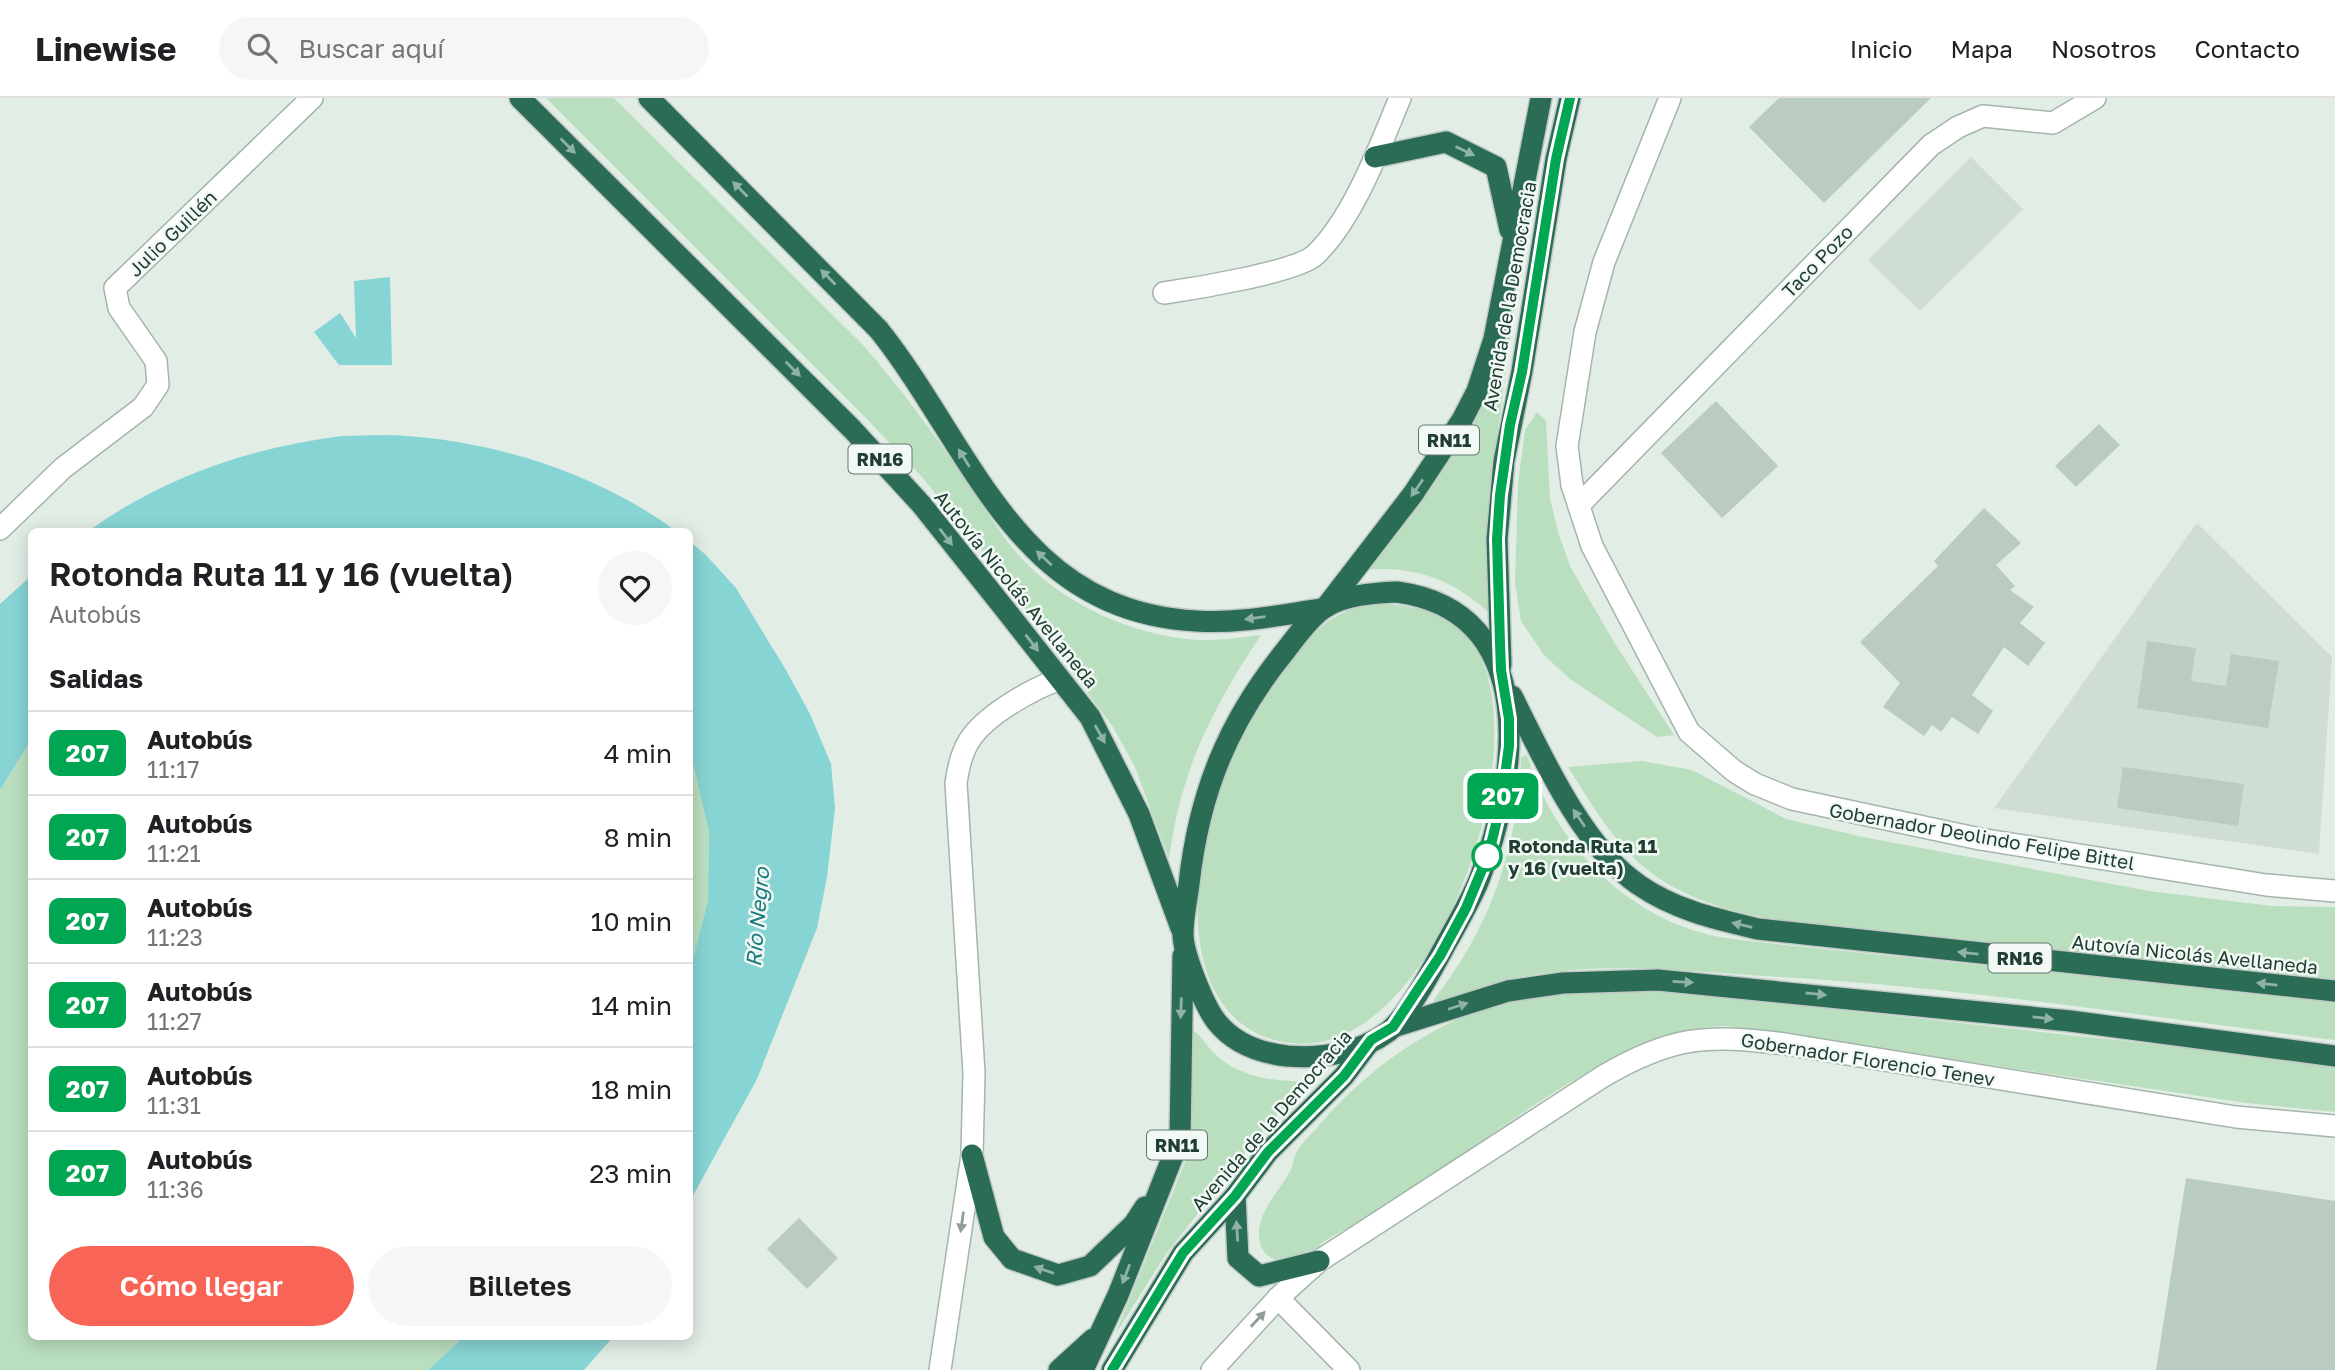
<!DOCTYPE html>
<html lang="es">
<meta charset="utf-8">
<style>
body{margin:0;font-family:"Golos Text",sans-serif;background:#f6f6f6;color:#202124;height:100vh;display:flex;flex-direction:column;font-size:26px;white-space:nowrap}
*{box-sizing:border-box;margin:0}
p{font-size:23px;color:#757577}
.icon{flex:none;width:38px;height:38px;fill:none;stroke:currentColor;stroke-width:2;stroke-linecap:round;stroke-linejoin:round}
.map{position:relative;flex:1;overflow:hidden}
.panel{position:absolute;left:28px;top:430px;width:665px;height:812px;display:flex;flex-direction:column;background:#fff;border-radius:10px;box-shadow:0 4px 18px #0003}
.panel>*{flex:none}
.badge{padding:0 14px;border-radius:10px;font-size:24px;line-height:46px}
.map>.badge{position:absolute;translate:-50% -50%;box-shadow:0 0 0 4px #fff}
h2{padding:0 21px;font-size:26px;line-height:63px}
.round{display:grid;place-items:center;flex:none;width:74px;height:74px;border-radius:37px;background:#f6f6f6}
.overview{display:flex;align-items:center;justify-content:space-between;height:119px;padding:0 21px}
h1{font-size:33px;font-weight:600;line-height:52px}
.primary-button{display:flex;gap:14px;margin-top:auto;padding:14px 21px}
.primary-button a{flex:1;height:80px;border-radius:42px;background:#f86455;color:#fff;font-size:28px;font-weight:600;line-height:80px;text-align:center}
.primary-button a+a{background:#f6f6f6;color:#202124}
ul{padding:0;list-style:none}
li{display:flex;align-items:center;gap:21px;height:84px;padding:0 21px;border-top:2px solid #e0e0e0}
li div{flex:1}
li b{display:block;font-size:26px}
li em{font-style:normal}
li .badge{min-width:77px;font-weight:700;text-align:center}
header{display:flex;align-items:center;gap:42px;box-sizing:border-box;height:98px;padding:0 35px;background:#fff;border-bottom:2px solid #e0e0e0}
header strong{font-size:33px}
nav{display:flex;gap:38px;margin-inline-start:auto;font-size:24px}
.search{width:490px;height:63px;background:#f6f6f6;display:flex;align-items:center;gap:18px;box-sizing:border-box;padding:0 24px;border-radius:38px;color:#757577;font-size:26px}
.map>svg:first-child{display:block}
</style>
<header>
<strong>Linewise</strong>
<div class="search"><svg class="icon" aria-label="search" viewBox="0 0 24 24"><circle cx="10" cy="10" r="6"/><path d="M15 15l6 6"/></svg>Buscar aquí</div>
<nav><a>Inicio</a><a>Mapa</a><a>Nosotros</a><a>Contacto</a></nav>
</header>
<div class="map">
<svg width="2335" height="1272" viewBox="0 0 2335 1272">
<rect width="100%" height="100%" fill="#e2ede6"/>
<g fill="#d0ddd5">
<path d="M1971,59L2023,111L1920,213L1868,162Z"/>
<path d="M2197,425L2332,559L2319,756L1994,710Z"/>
</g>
<g fill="#badfbe">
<path d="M546,0H614L862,246C899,288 931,332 963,378C984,408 1003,443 1029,468C1070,508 1130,535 1187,541C1211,544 1237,540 1261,537C1212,611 1181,671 1169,761L1135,669L1113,629L975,443L921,378L866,320Z"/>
<path d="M1514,210L1489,400L1490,516C1454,481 1409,465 1359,473L1488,281Z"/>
<path d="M1537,314L1546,323L1550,401L1559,437L1571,470L1614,544L1674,637L1657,639L1570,581L1544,557L1521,523L1515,485L1518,386L1525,332Z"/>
<path d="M1369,506C1405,505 1446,512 1470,542C1546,640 1433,964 1291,945C1272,943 1253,936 1238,923C1166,858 1204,704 1245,631C1253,617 1262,604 1271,591C1295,553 1322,515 1369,506Z"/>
<path d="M31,642L32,1239H464L428,1272H0V692Z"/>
<path d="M690,652L709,734L708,802L690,873Z"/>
<path d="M1527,657C1554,743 1621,815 1710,837C1734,842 1760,844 1785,847L2335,904V942C2151,919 1966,890 1781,879C1698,874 1615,863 1532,877C1499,882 1467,894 1435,906L1434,901C1489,832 1519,748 1521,659Z"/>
<path d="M1642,663L1692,672L1786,721L1863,739L2149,793L2272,808L2335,809V882C2194,867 2054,854 1913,838C1832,828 1727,827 1657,779C1617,751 1594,710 1568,669Z"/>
<path d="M1681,891L1758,903L2198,951L2335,970V1014L2247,1005L1726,928C1664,929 1614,959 1561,990C1483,1038 1411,1099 1329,1140C1320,1145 1313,1156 1303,1159C1283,1167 1260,1163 1259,1138C1258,1111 1280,1094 1291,1071C1293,1066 1294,1060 1296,1055C1301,1045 1313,1035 1320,1026C1370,969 1434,923 1508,903C1563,888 1625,893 1681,891Z"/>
<path d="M1190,931C1200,935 1206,947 1213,954C1241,982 1276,983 1312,984L1268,1026L1166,1156L1115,1237L1190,1052Z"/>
</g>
<g fill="#87d4d4">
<path d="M390,179L392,267H339L314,234L340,215L356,240L354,183Z"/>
<path d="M342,338C363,338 385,336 406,338C499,344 603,378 677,434H87C163,379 248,350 342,338Z"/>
<path d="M690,444L705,456L736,490L786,572L810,616L831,666L835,710L827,779L817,830L757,981L690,1103V873L708,802L709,734L690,652Z"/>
<path d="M31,478V642L0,692V506Z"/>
<path d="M464,1239H613L584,1272H428Z"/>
</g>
<g fill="#bacbc1">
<path d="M1779,0H1931L1824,105L1749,29Z"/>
<path d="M1716,303L1778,368L1722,420L1661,355Z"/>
<path d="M2099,326L2120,347L2076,389L2055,368Z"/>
<path d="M1984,410L2021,445L1996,467L2015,488L2010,492L2034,509L2020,525L2045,545L2028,568L2004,549L1972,597L1993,613L1978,636L1952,619L1941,634L1932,627L1924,638L1883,609L1900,585L1860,544L1938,468L1934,463Z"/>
<path d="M2147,543L2196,550L2191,583L2226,588L2231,556L2279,563L2268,630L2137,610Z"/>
<path d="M2123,669L2244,686L2238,728L2117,710Z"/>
<path d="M2186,1080L2335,1103V1272H2156Z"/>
<path d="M799,1120L838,1160L807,1191L767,1151Z"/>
</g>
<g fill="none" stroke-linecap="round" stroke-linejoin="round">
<defs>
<g id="minor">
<path d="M1670,0L1604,164L1585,234L1567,348L1572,387L1592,448L1689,634L1734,673L1755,686L1792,701L1980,741L2266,787L2335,793"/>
<path d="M1164,195C1192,191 1297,174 1315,157C1353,121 1380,48 1400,0"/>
<path d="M1579,407L1931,47L1958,29L1983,18L2053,25L2095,0"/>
<path d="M0,431L63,370L143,309L158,287L156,263L119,210L115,190L312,0"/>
<path d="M1278,1200L1349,1272"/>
<path d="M940,1272L972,1057L974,975L956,685C958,671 961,656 969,643C985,617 1032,591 1060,581"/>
<path d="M1212,1272L1278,1200L1319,1163L1602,979C1671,938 1707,936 1785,946L2236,1019L2335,1028"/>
</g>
<g id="highway">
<path d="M520,0L852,331L921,406L1004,510L1090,619L1139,716L1181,830"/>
<path d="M649,0L879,232C974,352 1016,513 1196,523C1238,526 1280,517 1322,511"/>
<path d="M1375,59L1446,44L1496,69L1510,132"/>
<path d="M1397,494C1543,514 1518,682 1479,782C1470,804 1458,824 1447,844C1435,866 1408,918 1389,933C1360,955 1322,961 1287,958C1260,955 1234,946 1216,923C1204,907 1183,856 1183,836C1183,819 1187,802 1189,786C1199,695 1228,623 1286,552C1297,538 1309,520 1324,510C1344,497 1373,495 1397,494Z"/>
<path d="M1326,509L1413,396L1462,322L1477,293L1494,241L1541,0"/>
<path d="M1501,567L1497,441L1504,363L1522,273L1556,61L1570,0"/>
<path d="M1512,598C1542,658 1583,750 1639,787C1675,812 1716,821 1758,831L2335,893"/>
<path d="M1393,929L1508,893L1563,885L1658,882L2070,923L2335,958"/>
<path d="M972,1057L994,1139L1012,1161L1058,1177L1090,1168L1134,1126L1145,1109"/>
<path d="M1235,1098L1238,1160L1259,1178L1319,1163"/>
<path d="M1059,1272L1093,1241"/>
<path d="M1083,1272L1118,1197L1180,1040L1183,858"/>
<path d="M1112,1272L1183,1155L1235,1098L1268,1054L1344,978L1369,945"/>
</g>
</defs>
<use href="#minor" stroke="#a4b5ac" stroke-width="24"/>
<use href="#highway" stroke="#c1c9c6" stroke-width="24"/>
<use href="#minor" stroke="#fff" stroke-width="21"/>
<use href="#highway" stroke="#2b6c55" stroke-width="21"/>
</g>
<defs><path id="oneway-solid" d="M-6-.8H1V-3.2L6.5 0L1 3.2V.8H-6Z" transform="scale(1.75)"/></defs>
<g fill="#8eb2a5">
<use href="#oneway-solid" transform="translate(568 48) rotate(45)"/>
<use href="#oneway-solid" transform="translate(1465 53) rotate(26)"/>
<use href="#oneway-solid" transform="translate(740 91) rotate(-135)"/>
<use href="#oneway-solid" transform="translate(828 179) rotate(-135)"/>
<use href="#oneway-solid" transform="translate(793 271) rotate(45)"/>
<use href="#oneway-solid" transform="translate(964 360) rotate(-122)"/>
<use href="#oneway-solid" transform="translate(1417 390) rotate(125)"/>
<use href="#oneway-solid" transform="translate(946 439) rotate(52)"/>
<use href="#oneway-solid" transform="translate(1044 460) rotate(-137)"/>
<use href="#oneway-solid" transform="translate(1255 520) rotate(172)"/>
<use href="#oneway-solid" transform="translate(1032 545) rotate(52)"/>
<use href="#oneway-solid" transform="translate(1100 636) rotate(61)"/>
<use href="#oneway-solid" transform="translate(1579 720) rotate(-124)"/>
<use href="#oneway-solid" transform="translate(1742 827) rotate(-167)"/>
<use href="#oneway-solid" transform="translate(1968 855) rotate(-174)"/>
<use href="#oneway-solid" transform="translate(1683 884) rotate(3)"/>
<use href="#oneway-solid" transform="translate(2267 886) rotate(-174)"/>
<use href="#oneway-solid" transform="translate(1816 896) rotate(6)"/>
<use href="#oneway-solid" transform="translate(1458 908) rotate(-18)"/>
<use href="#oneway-solid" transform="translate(1181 910) rotate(92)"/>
<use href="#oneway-solid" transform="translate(2043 920) rotate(6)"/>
<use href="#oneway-solid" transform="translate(1237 1133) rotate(-94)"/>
<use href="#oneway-solid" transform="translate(1044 1172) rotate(-161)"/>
<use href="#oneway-solid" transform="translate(1126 1176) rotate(111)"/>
</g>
<g fill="#909e98">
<use href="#oneway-solid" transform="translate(962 1124) rotate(98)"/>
<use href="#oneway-solid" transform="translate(1258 1221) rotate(-47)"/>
</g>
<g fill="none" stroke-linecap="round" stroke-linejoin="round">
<defs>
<path id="line" d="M1112,1272L1183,1155L1235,1098L1268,1054L1344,978L1371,942L1393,929L1440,858L1466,810L1489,755L1502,701L1509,648V621L1501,572L1500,545L1497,441L1500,397L1510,327L1522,274L1556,61L1570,0"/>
</defs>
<use href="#line" stroke="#fff" stroke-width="16"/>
<use href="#line" stroke="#00a651" stroke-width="10"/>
</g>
<circle fill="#fff" stroke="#00a651" stroke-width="3.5" cx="1487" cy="758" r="14"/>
<g text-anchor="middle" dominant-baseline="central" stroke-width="5" stroke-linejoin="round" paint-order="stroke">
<g fill="#f2f9f5" stroke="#60766c" stroke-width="2">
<rect x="1419" y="327.5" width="60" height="29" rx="5"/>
<rect x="848.5" y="346.5" width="63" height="29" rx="5"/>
<rect x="1988.5" y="845.5" width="63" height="29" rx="5"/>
<rect x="1147" y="1032.5" width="60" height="29" rx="5"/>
</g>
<g font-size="18" font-weight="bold" fill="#213e32">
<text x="1449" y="342">RN11</text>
<text x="880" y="361">RN16</text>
<text x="2020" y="860">RN16</text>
<text x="1177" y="1047">RN11</text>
</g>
<g font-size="19" fill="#213e32" stroke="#f2f9f5">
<text transform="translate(172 135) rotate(-44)">Julio Guillén</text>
<text transform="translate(1817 163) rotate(-46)">Taco Pozo</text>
<text transform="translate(1509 198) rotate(-80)">Avenida de la Democracia</text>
<text transform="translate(1017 491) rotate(51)">Autovía Nicolás Avellaneda</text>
<text transform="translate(1982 738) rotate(10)">Gobernador Deolindo Felipe Bittel</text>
<text transform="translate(2195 856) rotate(6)">Autovía Nicolás Avellaneda</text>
<text transform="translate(1868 961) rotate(9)">Gobernador Florencio Tenev</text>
<text transform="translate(1271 1022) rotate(-49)">Avenida de la Democracia</text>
</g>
<g font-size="19" font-weight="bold" fill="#213e32" stroke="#f2f9f5" text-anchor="start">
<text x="1508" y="747">Rotonda Ruta 11<tspan x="1508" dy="22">y 16 (vuelta)</tspan></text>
</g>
<g font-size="21" font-style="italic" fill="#187b7d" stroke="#f2f9f5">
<text transform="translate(757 819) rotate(-85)">Río Negro</text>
</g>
</g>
</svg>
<b class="badge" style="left:1503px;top:698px;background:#00a651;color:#fff">207</b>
<section class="panel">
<div class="overview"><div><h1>Rotonda Ruta 11 y 16 (vuelta)</h1><p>Autobús</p></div><a class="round"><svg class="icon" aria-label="heart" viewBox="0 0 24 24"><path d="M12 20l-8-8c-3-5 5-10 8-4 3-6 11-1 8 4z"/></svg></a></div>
<h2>Salidas</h2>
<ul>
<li><span class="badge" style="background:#00a651;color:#fff">207</span><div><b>Autobús</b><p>11:17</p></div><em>4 min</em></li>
<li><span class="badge" style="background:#00a651;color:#fff">207</span><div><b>Autobús</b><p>11:21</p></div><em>8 min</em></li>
<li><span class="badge" style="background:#00a651;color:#fff">207</span><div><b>Autobús</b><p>11:23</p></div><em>10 min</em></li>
<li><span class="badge" style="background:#00a651;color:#fff">207</span><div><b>Autobús</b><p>11:27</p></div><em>14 min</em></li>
<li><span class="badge" style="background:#00a651;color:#fff">207</span><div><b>Autobús</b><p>11:31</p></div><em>18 min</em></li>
<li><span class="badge" style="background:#00a651;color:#fff">207</span><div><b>Autobús</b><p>11:36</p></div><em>23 min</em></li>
</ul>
<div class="primary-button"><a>Cómo llegar</a><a>Billetes</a></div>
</section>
</div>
